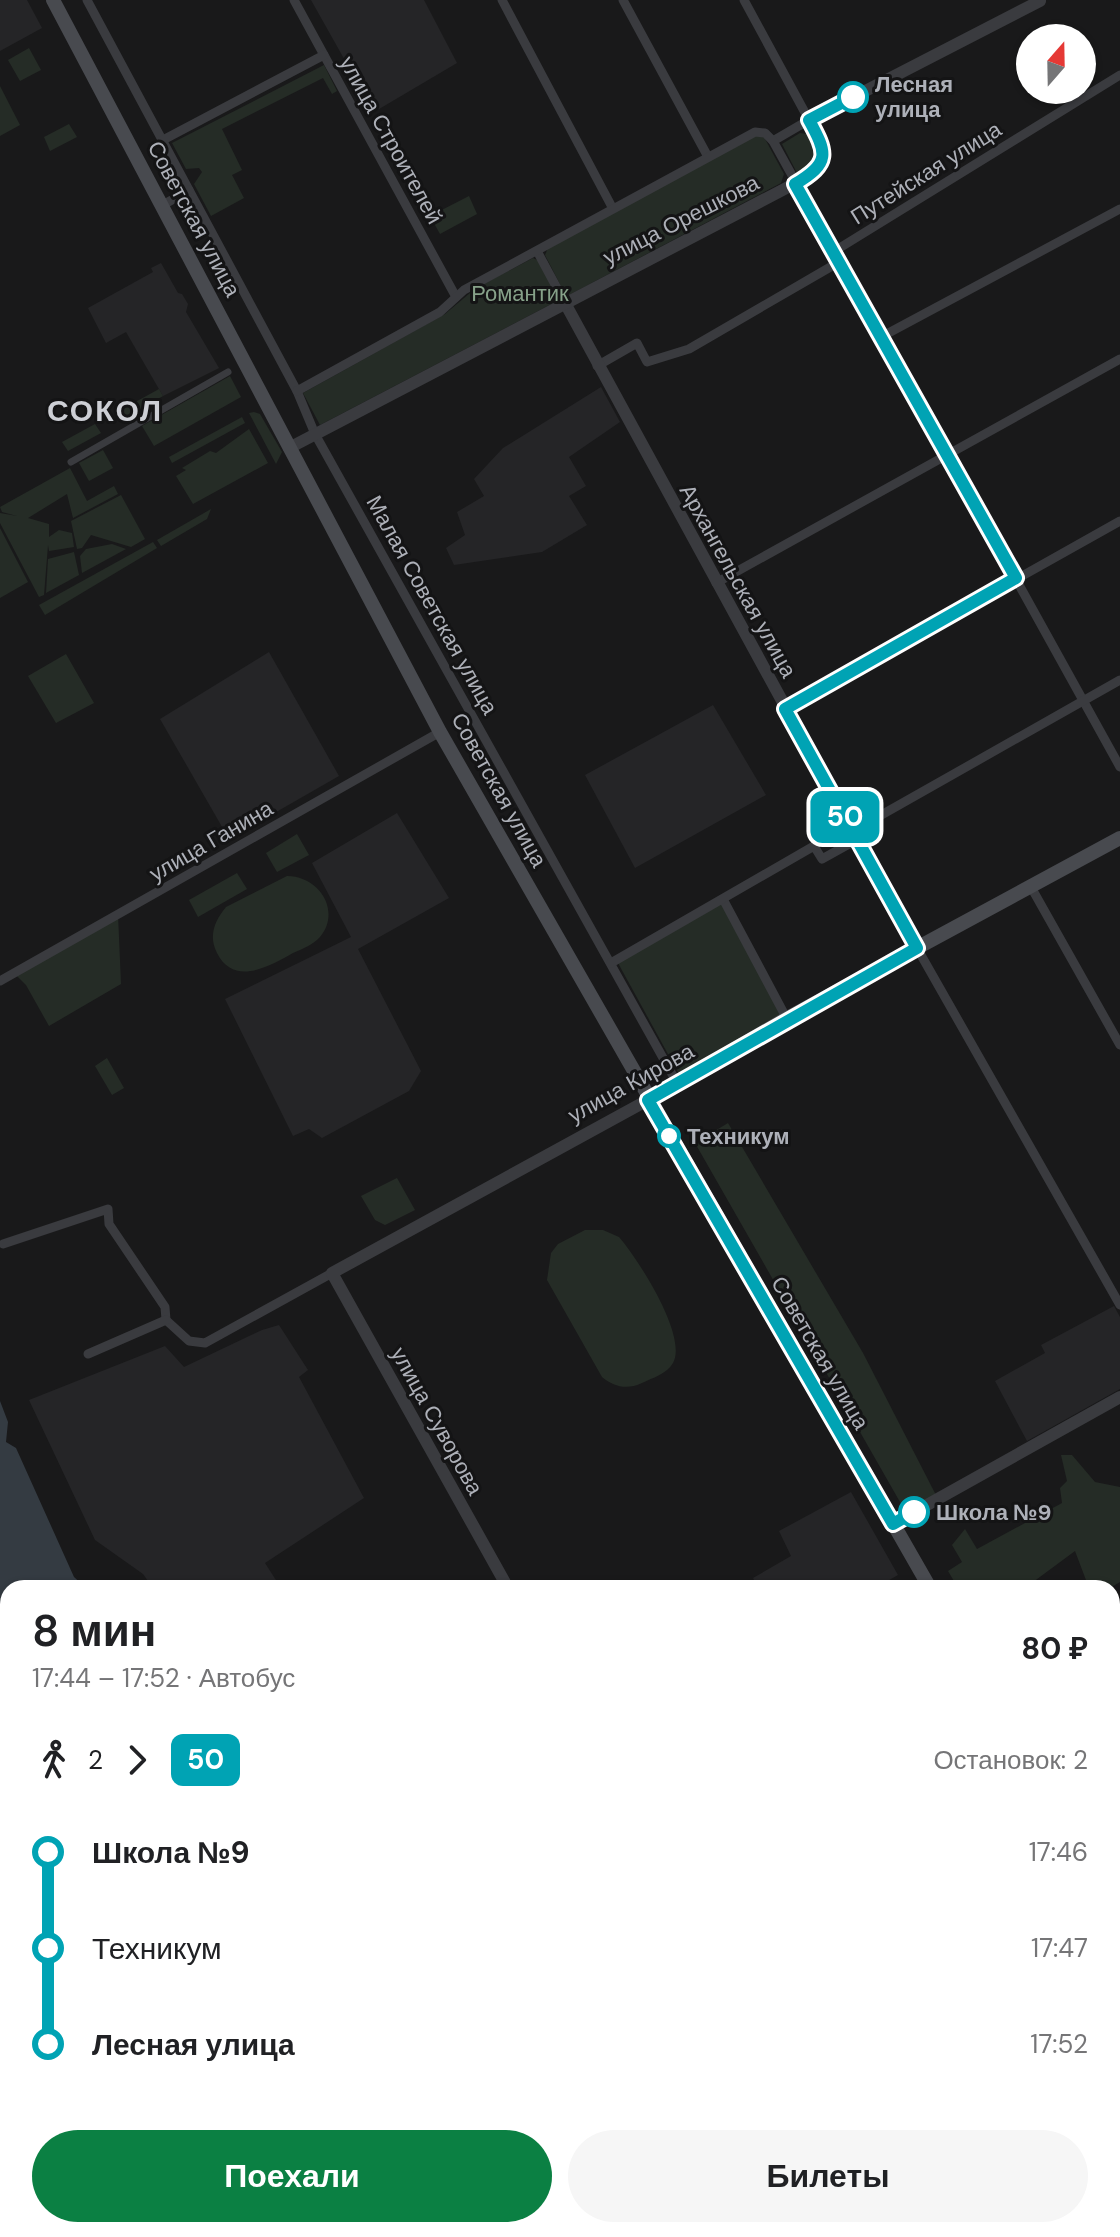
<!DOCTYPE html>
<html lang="ru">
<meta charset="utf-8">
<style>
body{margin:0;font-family:"DM Sans",sans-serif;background:#f6f6f6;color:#202124;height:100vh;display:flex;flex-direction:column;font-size:30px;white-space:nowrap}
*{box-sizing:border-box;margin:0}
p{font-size:26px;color:#757577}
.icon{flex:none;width:44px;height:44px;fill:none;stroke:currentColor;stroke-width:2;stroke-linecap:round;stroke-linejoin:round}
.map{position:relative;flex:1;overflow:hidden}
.details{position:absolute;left:0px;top:1580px;width:1120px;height:658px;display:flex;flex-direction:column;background:#fff;border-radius:24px 24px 0 0;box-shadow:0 2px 6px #0004}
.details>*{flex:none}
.badge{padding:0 16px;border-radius:12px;font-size:28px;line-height:52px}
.needle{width:52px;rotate:20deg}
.buttons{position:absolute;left:1016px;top:24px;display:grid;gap:16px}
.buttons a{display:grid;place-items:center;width:80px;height:80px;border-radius:50%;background:#fff;box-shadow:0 2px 6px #0004;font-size:40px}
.map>.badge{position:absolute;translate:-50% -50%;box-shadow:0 0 0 4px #fff}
.legs{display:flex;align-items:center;gap:12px;height:88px;padding:0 32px;font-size:26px}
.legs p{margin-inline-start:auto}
.overview{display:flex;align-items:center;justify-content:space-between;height:136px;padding:0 32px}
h1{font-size:44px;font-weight:600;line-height:60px}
.action{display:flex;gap:16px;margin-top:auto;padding:16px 32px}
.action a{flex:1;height:92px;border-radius:48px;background:#0b8043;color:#fff;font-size:32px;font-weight:600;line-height:92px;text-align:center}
.action a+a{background:#f6f6f6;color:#202124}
ul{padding:0 32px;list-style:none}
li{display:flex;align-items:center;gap:28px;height:96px;font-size:30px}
li i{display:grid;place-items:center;width:12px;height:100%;margin:0 10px;background:currentColor}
li i::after{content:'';width:20px;height:20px;margin:-10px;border:6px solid;border-radius:50%;background:#fff}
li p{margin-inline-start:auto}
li:first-child i{background:linear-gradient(#0000 50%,currentColor 0)}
li:last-child i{background:linear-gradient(currentColor 50%,#0000 0)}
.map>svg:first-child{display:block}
</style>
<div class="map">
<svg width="1120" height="2237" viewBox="0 0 1120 2237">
<rect width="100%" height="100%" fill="#19191a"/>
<g fill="#252527">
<path d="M0,0H27L42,28L0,51Z"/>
<path d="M311,0H424L457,63L374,112Z"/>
<path d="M161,263L178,293L182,294L188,304L186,312L219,368L163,396L126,332L106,343L88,308L153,272L151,268Z"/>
<path d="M601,387L620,422L569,457L586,486L569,496L587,525L542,552L454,565L446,548L465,535L457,512L484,496L474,479L503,448Z"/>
<path d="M269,652L339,776L229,839L160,719Z"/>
<path d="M713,705L766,795L635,868L585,775Z"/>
<path d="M397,813L449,898L358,949L421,1071L409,1091L322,1138L309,1129L293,1136L225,999L351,937L312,863Z"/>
<path d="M1114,1306L1120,1317V1389L1027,1441L995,1381L1045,1353L1041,1345Z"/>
<path d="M279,1325L308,1370L299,1377L364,1498L265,1563L281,1588H153L143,1574L95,1540L29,1400L165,1346L184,1367L262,1330Z"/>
<path d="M851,1492L898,1575L875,1588H758L753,1578L791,1556L779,1531Z"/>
</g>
<g fill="#252c26">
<path d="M29,48L41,70L20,81L8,60Z"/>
<path d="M324,65L337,91L332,94L323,78L222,129L242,170L232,175L244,198L211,216L194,184L202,172L199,168L186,169L172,143Z"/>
<path d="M0,86L20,125L0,136Z"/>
<path d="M69,124L77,137L50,151L44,137Z"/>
<path d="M800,133L807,134L820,157L818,165L797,173L782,144Z"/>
<path d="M757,134L764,137L784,174L781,183L569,295L564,292L545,255L548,248Z"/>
<path d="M469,196L477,214L440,234L430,216Z"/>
<path d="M533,258L539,261L559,300L320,425L303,393L445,314L476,288Z"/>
<path d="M230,376L241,397L154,446L142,426Z"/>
<path d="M159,389L163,396L123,419L119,411Z"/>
<path d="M254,412L260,414L282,452L276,464L249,413Z"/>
<path d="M242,417L245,423L172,463L169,457Z"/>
<path d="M95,424L101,433L68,451L62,442Z"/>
<path d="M249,429L268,463L193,504L176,476L186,470L182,468L210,451L216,453Z"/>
<path d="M103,450L113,468L89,481L79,463Z"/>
<path d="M70,468L87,501L114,486L118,494L73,518L67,494L28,518L49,524V537L59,530L72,533L74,547L49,551L48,545L44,595L39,597L0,523V513L17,516L2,512L0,507Z"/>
<path d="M121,495L145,539L131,547L91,535L82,548L77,549L71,521Z"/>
<path d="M211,509L207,519L161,546L157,540Z"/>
<path d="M0,528L28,582L0,598Z"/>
<path d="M153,542L157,548L45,615L39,605Z"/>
<path d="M112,544L126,549L82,573L80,556L86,549Z"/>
<path d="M74,552L79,575L46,593L48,559Z"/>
<path d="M66,654L94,703L56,723L28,676Z"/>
<path d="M297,834L309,855L277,872L266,853Z"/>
<path d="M237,873L247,889L198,917L189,900Z"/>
<path d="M287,876C318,876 342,910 320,937C313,945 302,949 293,953C270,966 234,987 217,953C208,936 215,920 226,907Z"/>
<path d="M723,903L781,1016L680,1076L618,963Z"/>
<path d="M118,914L121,984L49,1026L26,985L14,973Z"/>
<path d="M107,1058L124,1088L112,1095L95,1066Z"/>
<path d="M728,1123L863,1353L938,1499L908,1516L695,1143Z"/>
<path d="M397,1178L415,1210L385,1225L375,1220L361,1196Z"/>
<path d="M585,1230H603L619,1237C638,1259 688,1336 673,1363C667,1374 652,1378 642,1383C627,1390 614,1387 602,1377L547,1280L551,1253L558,1244Z"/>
<path d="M1061,1455H1072L1095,1482L1120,1487V1582L1110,1588H1089L1075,1551L1025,1588H958L948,1571L962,1562L952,1545L965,1529L977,1549L1062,1503L1060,1488L1067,1481Z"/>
<path d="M643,2230H726L722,2237H649Z"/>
</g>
<g fill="#343b42">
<path d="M0,1401L8,1422L6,1442L16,1448L74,1577L86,1588H8V1711L0,1683Z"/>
<path d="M399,2230H643L649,2237H407Z"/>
</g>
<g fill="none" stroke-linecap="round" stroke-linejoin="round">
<path stroke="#3a3b3f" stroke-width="7" d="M71,462L228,372"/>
<g stroke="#3a3b3f" stroke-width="9">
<path d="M87,0L297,391L315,434L677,1083"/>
<path d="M294,0L456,297"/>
<path d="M502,0L612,207"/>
<path d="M623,0L707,155"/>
<path d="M744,0L809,120L773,141"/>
<path d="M163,140L324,55"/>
<path d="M163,205L189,190"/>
<path d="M537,251L565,303"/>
<path d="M833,252L1120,75"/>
<path d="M881,337L1120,209"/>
<path d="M597,366L637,343L647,362L689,349L839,262"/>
<path d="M297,391L440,312L464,290L755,132L765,133L773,141L1120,767"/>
<path d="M716,583L1120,359"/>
<path d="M785,709L1120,521"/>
<path d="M853,831L1120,680"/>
<path d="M1031,887L1120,1045"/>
<path d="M723,899L787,1019"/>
<path d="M917,948L1120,1305"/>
<path d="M611,963L814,846L822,859L858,839"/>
<path d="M0,981L440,732"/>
<path d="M3,1244L108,1209L109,1224L165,1307L166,1320"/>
<path d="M166,1320L189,1341L205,1343L332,1273"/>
<path d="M88,1354L166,1320"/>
<path d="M1112,1766L1120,1742"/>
<path d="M1112,2033L1120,2019"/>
<path d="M101,2230L104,2237"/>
<path d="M353,2230L360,2237"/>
<path d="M1036,2230L1052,2237"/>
<path d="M50,2237L66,2230"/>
<path d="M295,2237L298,2230"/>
<path d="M1010,2237V2230"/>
</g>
<g stroke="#3a3b3f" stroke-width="12">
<path d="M565,303L917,948"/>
<path d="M289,448L813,174L824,151L809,120L1040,1"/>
<path d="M893,1524L1120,1397"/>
<path d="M508,1588L332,1273L648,1100"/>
<path d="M1112,2176L1120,2180"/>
</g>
<g stroke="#484a4f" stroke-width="14">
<path d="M53,0L440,732L930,1588"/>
<path d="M648,1100L782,1021L1120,838"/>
<path d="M1112,1764L1120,1768"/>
</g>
</g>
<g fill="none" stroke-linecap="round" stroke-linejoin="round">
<defs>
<path id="line-1" d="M853,97L809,120C827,153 831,163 795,184L1016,578L785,709L917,948L648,1100L893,1524L914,1512"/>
</defs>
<use href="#line-1" stroke="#fff" stroke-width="18"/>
<use href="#line-1" stroke="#00a3b4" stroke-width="12"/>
</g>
<g fill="#fff" stroke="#00a3b4" stroke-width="4">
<circle cx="853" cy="97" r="14"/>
<circle cx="669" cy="1136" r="10"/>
<circle cx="914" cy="1512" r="14"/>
</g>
<g text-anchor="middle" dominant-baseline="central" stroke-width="6" stroke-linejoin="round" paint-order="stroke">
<g font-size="22" font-weight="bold" fill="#adb0b8" stroke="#141415" text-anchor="start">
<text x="875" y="84">Лесная<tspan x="875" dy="25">улица</tspan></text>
<text x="687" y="1136">Техникум</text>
<text x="936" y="1512">Школа №9</text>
</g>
<g font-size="22" fill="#adb0b8" stroke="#141415">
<text transform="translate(391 140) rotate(61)">улица Строителей</text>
<text transform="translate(926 173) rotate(-32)">Путейская улица</text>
<text transform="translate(194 219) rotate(62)">Советская улица</text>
<text transform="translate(681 220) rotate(-27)">улица Орешкова</text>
<text transform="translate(738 581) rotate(61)">Архангельская улица</text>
<text transform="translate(432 605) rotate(61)">Малая Советская улица</text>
<text transform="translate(499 790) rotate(61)">Советская улица</text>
<text transform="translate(211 841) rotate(-30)">улица Ганина</text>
<text transform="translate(631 1083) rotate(-29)">улица Кирова</text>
<text transform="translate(820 1353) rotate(60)">Советская улица</text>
<text transform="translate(437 1421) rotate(61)">улица Суворова</text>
</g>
<g font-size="22" fill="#86a189" stroke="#141415">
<text x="520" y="293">Романтик</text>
</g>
<g font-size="30" font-weight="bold" letter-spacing="2" fill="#cdcfd5" stroke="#141415">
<text x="105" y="410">СОКОЛ</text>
</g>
</g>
</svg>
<div class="buttons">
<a><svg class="needle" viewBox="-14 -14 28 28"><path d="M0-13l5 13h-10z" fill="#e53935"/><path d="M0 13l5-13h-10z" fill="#757577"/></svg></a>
</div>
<b class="badge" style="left:845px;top:817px;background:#00a3b4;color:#fff">50</b>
<section class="details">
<div class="overview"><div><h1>8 мин</h1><p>17:44 – 17:52 · Автобус</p></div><b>80 ₽</b></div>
<div class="legs"><svg class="icon" aria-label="walk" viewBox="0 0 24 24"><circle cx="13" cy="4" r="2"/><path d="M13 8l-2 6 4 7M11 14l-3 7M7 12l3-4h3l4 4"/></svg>2<svg class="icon" aria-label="forward" viewBox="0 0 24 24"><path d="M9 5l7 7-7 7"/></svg><b class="badge" style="background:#00a3b4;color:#fff">50</b><p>Остановок: 2</p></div>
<ul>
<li><i style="color:#00a3b4"></i><b>Школа №9</b><p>17:46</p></li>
<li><i style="color:#00a3b4"></i><span>Техникум</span><p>17:47</p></li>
<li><i style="color:#00a3b4"></i><b>Лесная улица</b><p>17:52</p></li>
</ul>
<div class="action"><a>Поехали</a><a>Билеты</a></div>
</section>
</div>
